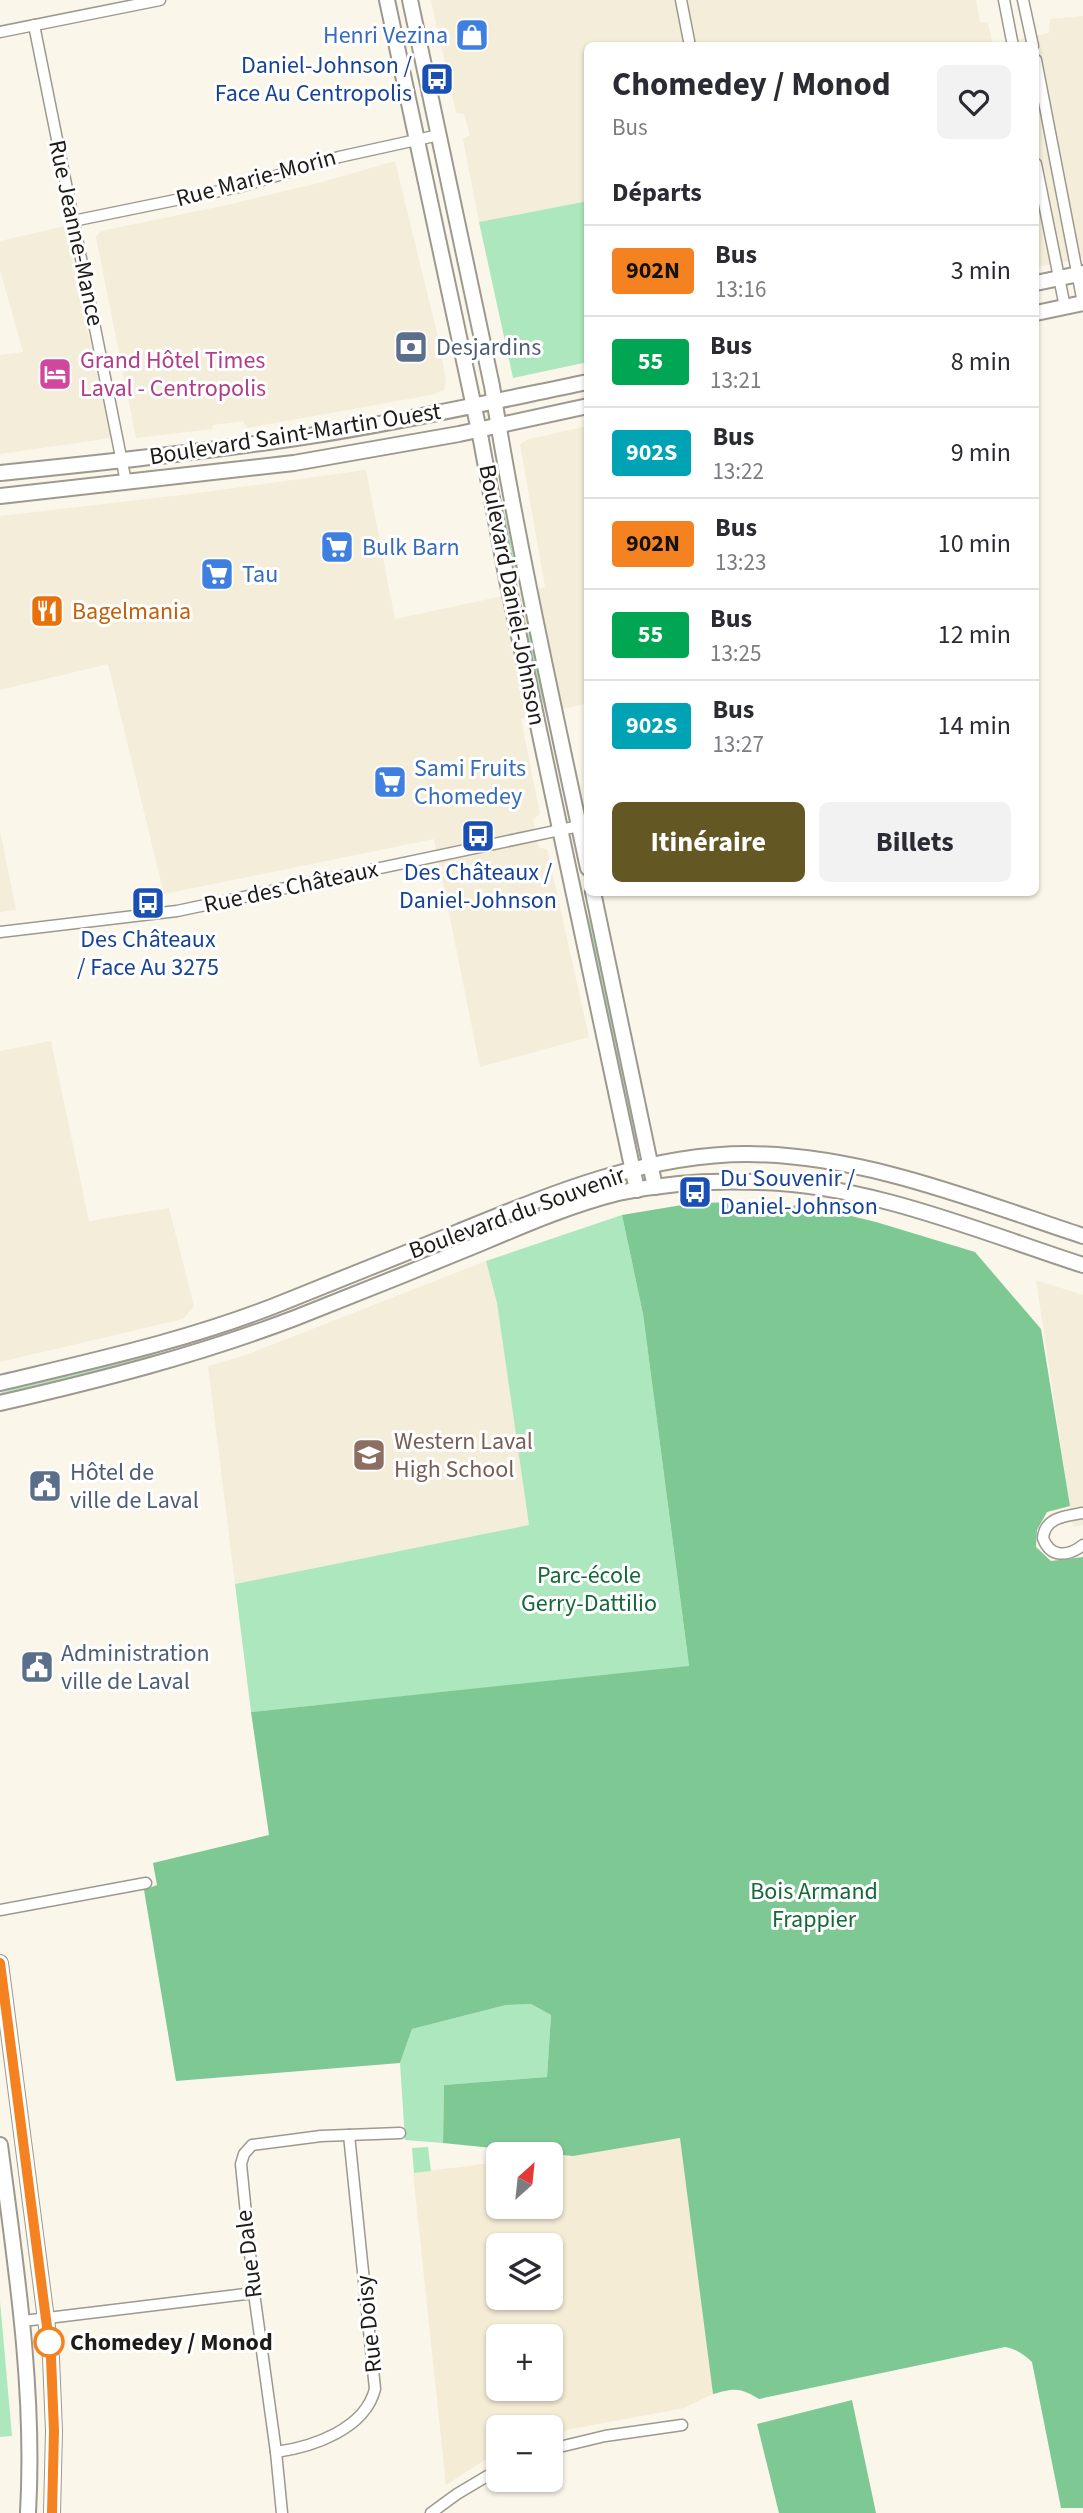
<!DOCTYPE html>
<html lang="fr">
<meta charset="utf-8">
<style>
body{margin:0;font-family:"Source Sans 3",sans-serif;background:#f2f2f3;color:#2b2b33;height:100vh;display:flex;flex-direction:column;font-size:26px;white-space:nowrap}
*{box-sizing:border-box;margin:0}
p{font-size:23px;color:#7c7c81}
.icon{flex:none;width:38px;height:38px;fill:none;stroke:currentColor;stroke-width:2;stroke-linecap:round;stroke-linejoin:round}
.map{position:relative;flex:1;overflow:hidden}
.drawer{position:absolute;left:584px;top:42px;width:455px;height:854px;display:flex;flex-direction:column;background:#fff;border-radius:10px;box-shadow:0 2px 5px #0004}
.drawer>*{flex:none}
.badge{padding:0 14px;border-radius:5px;font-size:24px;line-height:46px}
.needle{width:46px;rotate:27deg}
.controls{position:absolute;left:486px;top:2142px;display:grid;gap:14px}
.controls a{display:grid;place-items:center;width:77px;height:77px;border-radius:10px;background:#fff;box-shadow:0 2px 5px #0004;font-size:35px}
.map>.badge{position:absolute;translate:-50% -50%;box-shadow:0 0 0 4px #fff}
h2{padding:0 28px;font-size:26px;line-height:63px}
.round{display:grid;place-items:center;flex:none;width:74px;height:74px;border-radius:10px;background:#f2f2f3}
.summary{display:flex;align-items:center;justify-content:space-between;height:119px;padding:0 28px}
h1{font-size:33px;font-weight:700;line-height:52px}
.button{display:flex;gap:14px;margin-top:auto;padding:14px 28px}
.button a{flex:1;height:80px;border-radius:10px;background:#635824;color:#fff;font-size:28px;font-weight:700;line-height:80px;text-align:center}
.button a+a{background:#f2f2f3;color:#2b2b33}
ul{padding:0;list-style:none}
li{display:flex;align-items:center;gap:21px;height:91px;padding:0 28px;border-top:2px solid #e1e1e2}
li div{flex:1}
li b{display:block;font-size:26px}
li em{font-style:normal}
li .badge{min-width:77px;font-weight:700;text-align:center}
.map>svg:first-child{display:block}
</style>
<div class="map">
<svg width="1083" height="2513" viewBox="0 0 1083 2513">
<rect width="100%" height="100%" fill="#faf6ea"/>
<g fill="#f3edd9">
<path d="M431,0H976L980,22L988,23L993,45L1049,33L1050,19L1083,16V258L1036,267V46H588V201L479,222L463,139L470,135L464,114L456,113Z"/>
<path d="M395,161L439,341L446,382L444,390L431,395L247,428L243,421L213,425L212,429L136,438L96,237L101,231L227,205L319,183Z"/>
<path d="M65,226L111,438L0,454V355L23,352L0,270V241Z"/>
<path d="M588,426V703L521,719L540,814L533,819L539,848L547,849L589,1037L480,1067L434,839L164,894L108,664L0,690V516L190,494L366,470L395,619L545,587L520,444L529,439Z"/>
<path d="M0,831L16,910L0,912Z"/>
<path d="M51,1041L89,1221L169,1208L194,1306L183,1319L0,1362V1051Z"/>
<path d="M486,1261L497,1303L529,1525L235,1584L208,1366L246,1355Z"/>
<path d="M1036,1280L1083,1295V1525L1073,1527Z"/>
</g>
<path fill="#f5ecd6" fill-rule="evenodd" d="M681,2138L713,2394L684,2408L551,2433V2427H499V2451L446,2485L413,2173L499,2162V2207H551V2155ZM499,2245H551V2298H499ZM499,2336H551V2389H499Z"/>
<g fill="#ade7bd">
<path d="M588,201V362L513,378L479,222Z"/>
<path d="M489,448H490L523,596L500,518Z"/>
<path d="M532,633L553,732H551L524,634Z"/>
<path d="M580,894L597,940L640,1143L634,1145Z"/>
<path d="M622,1215L643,1314L689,1667L251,1712L235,1584L529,1525L497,1303L486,1261Z"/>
<path d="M170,1351L171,1353L0,1395V1393L57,1375Z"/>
<path d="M531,2004L551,2015L547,2077L444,2085L443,2143L405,2140L400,2063L412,2029L506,2005Z"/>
<path d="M428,2147L431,2171L414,2173L412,2148Z"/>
<path d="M0,2301L12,2436L0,2437Z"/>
</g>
<g fill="#7ec894">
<path d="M747,1202L814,1207L876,1222L975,1252L1041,1329L1070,1506L1047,1512L1037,1530L1036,1547L1051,1561L1083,1557V2508H1061L1032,2362C1024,2354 1016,2349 1005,2347L759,2399C740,2387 734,2388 713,2394L680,2138L573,2156L443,2143L444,2085L547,2077L551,2015L531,2004L506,2005L412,2029L400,2063L176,2081L144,1890L157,1885L153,1863L269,1835L251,1712L689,1666L643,1314L622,1215L694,1203Z"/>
<path d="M852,2400L876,2513H779L757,2424Z"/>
</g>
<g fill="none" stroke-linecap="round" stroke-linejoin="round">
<defs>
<g id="street">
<path d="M681,0L690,46"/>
<path d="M1004,0L1013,46"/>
<path d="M1023,0L1033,46"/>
<path d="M34,25L126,482"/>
<path d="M0,32L160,0"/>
<path d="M1036,60L1083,303"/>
<path d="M1036,164L1065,307"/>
<path d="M73,221L239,187L339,157L439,135"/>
<path d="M0,932L177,911L579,826"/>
<path d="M1083,1513C1066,1516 1045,1517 1043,1538C1050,1558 1068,1557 1083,1545"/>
<path d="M0,1910L146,1883"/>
<path d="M23,2321L254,2293"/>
<path d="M551,2449L605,2436L682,2425"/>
<path d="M276,2452C313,2447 365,2429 375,2389L349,2135"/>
<path d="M282,2513L276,2452L254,2293L241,2164L244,2154L252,2145L321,2136L400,2133"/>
<path d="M431,2513L457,2494L499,2469"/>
</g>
<g id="secondary">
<path d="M387,0L481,440L507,580L637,1190"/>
<path d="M410,0L492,386C518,548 554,708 588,868"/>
<path d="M1036,283L1083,273"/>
<path d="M1036,313L1083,303"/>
<path d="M0,473C107,462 215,451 322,434C411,420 500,400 588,382"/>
<path d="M0,496L294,463L459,434L588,406"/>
<path d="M593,892L655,1187"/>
<path d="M0,1383C96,1360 193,1339 284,1302C342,1279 400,1255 458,1232C551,1194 646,1154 748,1154C864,1155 974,1200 1083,1236"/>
<path d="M0,1403C100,1380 198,1355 295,1318C356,1294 418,1269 479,1244C524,1225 570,1205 618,1193C664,1183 712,1180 759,1182C871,1185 978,1231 1083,1265"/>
<path d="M0,1963L51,2358L54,2431L52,2513"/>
<path d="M0,2145C16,2268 35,2389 28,2513"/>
</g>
</defs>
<use href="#street" stroke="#9d998e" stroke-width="13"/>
<use href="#secondary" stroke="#9d998e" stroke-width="18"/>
<use href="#street" stroke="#fff" stroke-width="10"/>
<use href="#secondary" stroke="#fff" stroke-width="14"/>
</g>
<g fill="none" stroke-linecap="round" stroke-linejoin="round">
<defs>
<path id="line" d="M0,1963L51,2358L54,2431L52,2513"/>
</defs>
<use href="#line" stroke="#fff" stroke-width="16"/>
<use href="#line" stroke="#f58220" stroke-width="10"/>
</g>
<defs>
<symbol id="shop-square" viewBox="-11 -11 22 22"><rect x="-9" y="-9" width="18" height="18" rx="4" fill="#3f7fe0" stroke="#fff"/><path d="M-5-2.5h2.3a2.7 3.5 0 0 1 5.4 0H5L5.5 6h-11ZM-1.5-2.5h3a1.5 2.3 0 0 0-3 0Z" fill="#fff"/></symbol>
<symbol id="bus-square" viewBox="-11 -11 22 22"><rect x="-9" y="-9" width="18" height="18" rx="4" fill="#1a4fb4" stroke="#fff"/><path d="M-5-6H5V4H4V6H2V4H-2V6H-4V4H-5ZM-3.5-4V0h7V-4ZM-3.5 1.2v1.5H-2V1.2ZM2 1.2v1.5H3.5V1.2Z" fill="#fff"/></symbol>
<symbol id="bank-square" viewBox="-11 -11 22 22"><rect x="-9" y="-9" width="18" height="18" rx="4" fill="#5c6f8a" stroke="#fff"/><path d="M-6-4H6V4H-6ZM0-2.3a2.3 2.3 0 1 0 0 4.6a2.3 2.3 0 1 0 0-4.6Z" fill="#fff"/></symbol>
<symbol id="hotel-square" viewBox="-11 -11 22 22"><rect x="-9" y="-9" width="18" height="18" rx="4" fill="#d1479c" stroke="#fff"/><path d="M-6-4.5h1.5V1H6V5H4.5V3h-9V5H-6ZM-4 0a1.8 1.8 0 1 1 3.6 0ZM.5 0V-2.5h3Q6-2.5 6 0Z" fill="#fff"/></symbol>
<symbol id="supermarket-square" viewBox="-11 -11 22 22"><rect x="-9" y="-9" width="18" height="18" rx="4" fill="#3f7fe0" stroke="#fff"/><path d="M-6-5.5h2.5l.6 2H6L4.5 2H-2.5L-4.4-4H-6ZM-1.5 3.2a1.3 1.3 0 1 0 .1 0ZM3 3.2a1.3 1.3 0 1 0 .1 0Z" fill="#fff"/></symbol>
<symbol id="restaurant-square" viewBox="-11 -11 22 22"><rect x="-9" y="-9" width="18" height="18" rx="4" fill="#e8710a" stroke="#fff"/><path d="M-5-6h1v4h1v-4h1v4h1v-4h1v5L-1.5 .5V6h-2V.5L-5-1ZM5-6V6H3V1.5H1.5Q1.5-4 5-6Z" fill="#fff"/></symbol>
<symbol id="school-square" viewBox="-11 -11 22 22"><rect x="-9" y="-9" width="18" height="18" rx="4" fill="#8d6e63" stroke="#fff"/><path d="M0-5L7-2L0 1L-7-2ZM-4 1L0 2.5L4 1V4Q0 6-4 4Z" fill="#fff"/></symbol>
<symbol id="civic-square" viewBox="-11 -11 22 22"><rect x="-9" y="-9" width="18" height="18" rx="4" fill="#5c6f8a" stroke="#fff"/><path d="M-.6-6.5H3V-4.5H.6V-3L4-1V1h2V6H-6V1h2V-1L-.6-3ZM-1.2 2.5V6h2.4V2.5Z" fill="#fff"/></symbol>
</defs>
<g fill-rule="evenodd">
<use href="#shop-square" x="453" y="16" width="38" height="38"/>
<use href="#bus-square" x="418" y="60" width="38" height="38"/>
<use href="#bank-square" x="392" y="328" width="38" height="38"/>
<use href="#hotel-square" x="36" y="355" width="38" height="38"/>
<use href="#supermarket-square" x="318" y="528" width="38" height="38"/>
<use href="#supermarket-square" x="198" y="555" width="38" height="38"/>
<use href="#restaurant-square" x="28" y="592" width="38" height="38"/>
<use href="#supermarket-square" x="371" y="763" width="38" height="38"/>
<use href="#bus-square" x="459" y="817" width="38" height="38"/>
<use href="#bus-square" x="129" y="884" width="38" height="38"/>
<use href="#bus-square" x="676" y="1173" width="38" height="38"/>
<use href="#school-square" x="350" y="1436" width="38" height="38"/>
<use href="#civic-square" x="26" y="1467" width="38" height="38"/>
<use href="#civic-square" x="18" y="1648" width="38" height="38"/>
</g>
<circle fill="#fff" stroke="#f58220" stroke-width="3.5" cx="49" cy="2342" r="14"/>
<g text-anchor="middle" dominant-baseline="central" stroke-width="6" stroke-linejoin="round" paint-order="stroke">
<g font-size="24" fill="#366cbe" stroke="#fff" text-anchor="start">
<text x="448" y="35" text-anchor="end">Henri Vezina</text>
<text x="362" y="547">Bulk Barn</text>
<text x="242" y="574">Tau</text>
<text x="414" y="768">Sami Fruits<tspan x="414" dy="28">Chomedey</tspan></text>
</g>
<g font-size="24" fill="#164399" stroke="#fff">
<text x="412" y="65" text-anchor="end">Daniel-Johnson /<tspan x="412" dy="28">Face Au Centropolis</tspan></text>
<text x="478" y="872">Des Châteaux /<tspan x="478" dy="28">Daniel-Johnson</tspan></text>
<text x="148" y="939">Des Châteaux<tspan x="148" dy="28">/ Face Au 3275</tspan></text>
<text x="720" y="1178" text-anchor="start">Du Souvenir /<tspan x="720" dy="28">Daniel-Johnson</tspan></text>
</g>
<g font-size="24" fill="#1e1c18" stroke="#fff">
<text transform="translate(256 178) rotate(-15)">Rue Marie-Morin</text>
<text transform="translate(76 233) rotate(78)">Rue Jeanne-Mance</text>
<text transform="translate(295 434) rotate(-9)">Boulevard Saint-Martin Ouest</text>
<text transform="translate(512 595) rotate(79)">Boulevard Daniel-Johnson</text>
<text transform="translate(291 887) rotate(-12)">Rue des Châteaux</text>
<text transform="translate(517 1213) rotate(-20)">Boulevard du Souvenir</text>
<text transform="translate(249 2254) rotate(-97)">Rue Dale</text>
<text transform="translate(369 2324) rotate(-96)">Rue Doisy</text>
</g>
<g font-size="24" fill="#4e5e75" stroke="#fff" text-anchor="start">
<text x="436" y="347">Desjardins</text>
<text x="70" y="1472">Hôtel de<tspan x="70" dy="28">ville de Laval</tspan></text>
<text x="61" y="1653">Administration<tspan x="61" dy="28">ville de Laval</tspan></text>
</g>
<g font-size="24" fill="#b23c85" stroke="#fff" text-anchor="start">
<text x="80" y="360">Grand Hôtel Times<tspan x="80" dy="28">Laval - Centropolis</tspan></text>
</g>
<g font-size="24" fill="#c56008" stroke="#fff" text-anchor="start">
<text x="72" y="611">Bagelmania</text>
</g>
<g font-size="24" fill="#785e54" stroke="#fff" text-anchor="start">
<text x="394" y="1441">Western Laval<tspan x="394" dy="28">High School</tspan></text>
</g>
<g font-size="24" fill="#156839" stroke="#fff">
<text x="589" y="1575">Parc-école<tspan x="589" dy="28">Gerry-Dattilio</tspan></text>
<text x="814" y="1891">Bois Armand<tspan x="814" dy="28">Frappier</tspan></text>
</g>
<g font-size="24" font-weight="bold" fill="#1e1c18" stroke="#fff" text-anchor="start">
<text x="70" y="2342">Chomedey / Monod</text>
</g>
</g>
</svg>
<div class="controls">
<a><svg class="needle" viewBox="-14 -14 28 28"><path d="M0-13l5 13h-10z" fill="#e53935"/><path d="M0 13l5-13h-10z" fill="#7c7c81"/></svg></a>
<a><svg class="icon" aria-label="layers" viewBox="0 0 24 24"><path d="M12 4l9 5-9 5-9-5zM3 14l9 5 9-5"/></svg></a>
<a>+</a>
<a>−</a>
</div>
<section class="drawer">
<div class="summary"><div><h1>Chomedey / Monod</h1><p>Bus</p></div><a class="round"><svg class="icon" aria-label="heart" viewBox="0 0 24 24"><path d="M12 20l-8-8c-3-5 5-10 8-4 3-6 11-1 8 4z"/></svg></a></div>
<h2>Départs</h2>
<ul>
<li><span class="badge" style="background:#f58220;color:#111">902N</span><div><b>Bus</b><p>13:16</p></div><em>3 min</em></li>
<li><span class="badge" style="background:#00a651;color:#fff">55</span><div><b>Bus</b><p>13:21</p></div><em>8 min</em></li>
<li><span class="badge" style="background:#00a3b4;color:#fff">902S</span><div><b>Bus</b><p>13:22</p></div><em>9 min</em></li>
<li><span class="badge" style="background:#f58220;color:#111">902N</span><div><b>Bus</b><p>13:23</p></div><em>10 min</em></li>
<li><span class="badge" style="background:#00a651;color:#fff">55</span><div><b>Bus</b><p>13:25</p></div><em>12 min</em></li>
<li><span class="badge" style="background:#00a3b4;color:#fff">902S</span><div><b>Bus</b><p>13:27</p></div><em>14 min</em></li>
</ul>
<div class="button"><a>Itinéraire</a><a>Billets</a></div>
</section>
</div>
